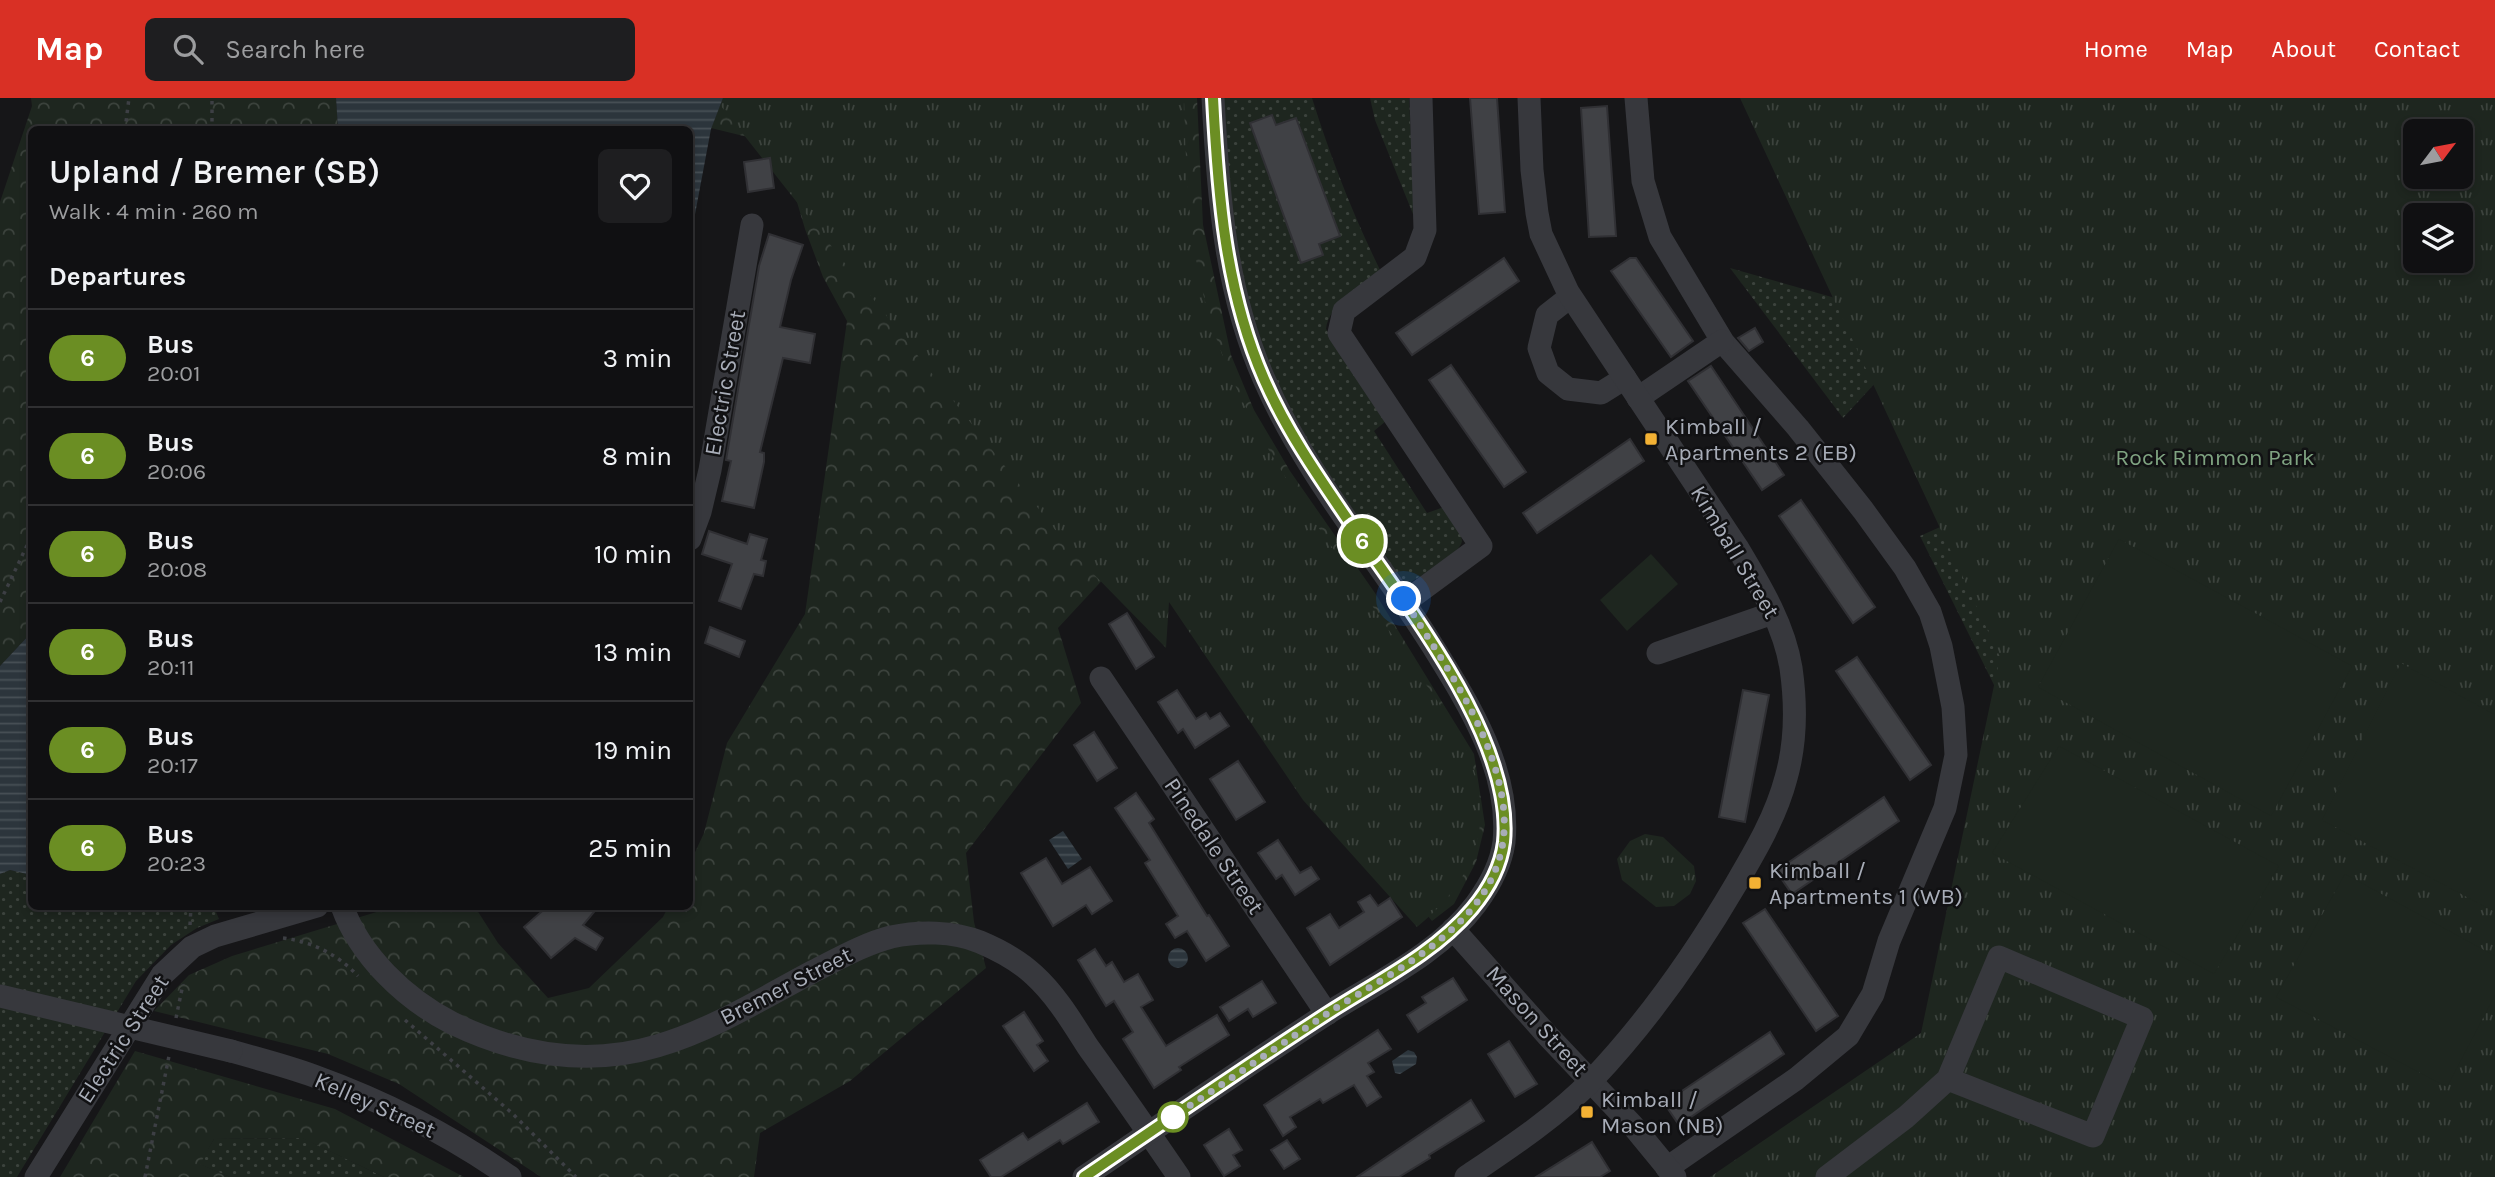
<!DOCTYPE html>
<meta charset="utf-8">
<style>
body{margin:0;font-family:Karla,sans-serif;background:#1e1e20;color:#f1f3f6;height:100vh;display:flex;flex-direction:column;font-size:26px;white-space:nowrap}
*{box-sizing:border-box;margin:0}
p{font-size:23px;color:#9c9d9f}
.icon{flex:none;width:38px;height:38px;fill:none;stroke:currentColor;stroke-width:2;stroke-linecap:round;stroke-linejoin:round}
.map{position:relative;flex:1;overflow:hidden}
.side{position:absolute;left:28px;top:28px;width:665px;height:784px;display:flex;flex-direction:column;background:#101012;border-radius:10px;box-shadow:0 4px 10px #0003,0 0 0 2px #303032}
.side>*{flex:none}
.badge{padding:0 14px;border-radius:23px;font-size:24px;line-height:46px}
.needle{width:46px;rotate:58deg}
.buttons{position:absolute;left:2403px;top:21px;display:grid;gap:14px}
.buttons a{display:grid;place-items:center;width:70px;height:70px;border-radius:10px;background:#101012;box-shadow:0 4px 10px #0003,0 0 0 2px #303032;font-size:35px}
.you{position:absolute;width:35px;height:35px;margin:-18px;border:5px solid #fff;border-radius:50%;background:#1a73e8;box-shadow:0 0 0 10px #1a73e833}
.map>.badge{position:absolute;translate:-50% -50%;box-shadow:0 0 0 4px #fff}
h2{padding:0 21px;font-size:26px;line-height:63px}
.round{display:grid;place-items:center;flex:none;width:74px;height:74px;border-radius:10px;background:#1e1e20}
.summary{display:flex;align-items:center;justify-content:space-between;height:119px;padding:0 21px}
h1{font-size:33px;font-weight:600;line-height:52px}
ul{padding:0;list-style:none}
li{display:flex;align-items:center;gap:21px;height:98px;padding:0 21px;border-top:2px solid #303032}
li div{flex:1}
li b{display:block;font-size:26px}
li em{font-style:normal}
li .badge{min-width:77px;font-weight:700;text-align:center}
header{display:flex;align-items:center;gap:42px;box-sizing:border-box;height:98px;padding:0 35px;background:#d93025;color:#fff}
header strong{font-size:33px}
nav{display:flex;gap:38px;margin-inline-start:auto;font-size:24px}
.search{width:490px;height:63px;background:#1e1e20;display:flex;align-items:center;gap:18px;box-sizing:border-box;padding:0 24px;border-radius:10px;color:#9c9d9f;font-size:26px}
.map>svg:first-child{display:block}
</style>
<header>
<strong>Map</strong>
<div class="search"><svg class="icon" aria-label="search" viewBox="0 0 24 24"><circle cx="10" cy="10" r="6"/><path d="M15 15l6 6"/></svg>Search here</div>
<nav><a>Home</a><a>Map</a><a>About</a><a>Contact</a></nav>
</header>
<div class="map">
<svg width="2495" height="1079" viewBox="0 0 2495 1079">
<defs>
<pattern id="grass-dots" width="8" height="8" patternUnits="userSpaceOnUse" patternTransform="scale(1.75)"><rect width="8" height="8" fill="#1e261f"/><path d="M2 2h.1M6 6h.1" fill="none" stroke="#3c433d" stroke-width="1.8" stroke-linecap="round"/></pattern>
<pattern id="forest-crowns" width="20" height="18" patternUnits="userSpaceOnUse" patternTransform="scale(1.75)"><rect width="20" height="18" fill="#1e261f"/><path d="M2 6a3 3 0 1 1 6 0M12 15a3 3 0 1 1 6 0" fill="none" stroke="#3c433d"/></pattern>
<pattern id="park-tufts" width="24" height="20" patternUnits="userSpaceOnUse" patternTransform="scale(1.75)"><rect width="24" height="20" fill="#1e261f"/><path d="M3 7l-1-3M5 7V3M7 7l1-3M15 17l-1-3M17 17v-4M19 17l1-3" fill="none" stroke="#3c433d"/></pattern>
<pattern id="water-rules" width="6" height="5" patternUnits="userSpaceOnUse" patternTransform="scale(1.75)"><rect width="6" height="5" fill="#2c353c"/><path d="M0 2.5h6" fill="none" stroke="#485056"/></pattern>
</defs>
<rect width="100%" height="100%" fill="#161618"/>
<g fill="url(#grass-dots)">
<path d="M1217,0H1312C1331,61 1354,119 1382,176C1362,190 1329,205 1326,231L1386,323L1374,333L1427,415L1444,409C1449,418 1462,432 1462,443C1461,455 1422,477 1411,484L1403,485L1314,359L1284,306L1242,194Z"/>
<path d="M1370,0H1409L1415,121L1375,22Z"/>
<path d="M1730,170L1874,211L1902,256L1843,320Z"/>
<path d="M1985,409L2071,414L1999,597L1920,438Z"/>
<path d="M10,772L31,777L32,808L214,809L219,821L197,830L171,847L136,883L17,1079H0V776Z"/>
<path d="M303,1040L384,1079H230L199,1066L214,1041Z"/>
</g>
<g fill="url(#forest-crowns)">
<path d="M31,0H336L338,31L32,32L31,535L0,568V104L32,8Z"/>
<path d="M723,0H1197L1203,127L1231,257L1254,312L1290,373L1375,495L1474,656L1485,727L1476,764L1454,806L1432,823L1159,490L1109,475L1058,530L1081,605L966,755L974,824L986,870L850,983L760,1035L754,1079H541L399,986L328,956L154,913L189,877L232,858L393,809H475L498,845L548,900L589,890L663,819L668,809L690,808V765L704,735L727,645L805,516L847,223L823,179L805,131L780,47L711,30Z"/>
<path d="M135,953L335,1011L464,1079H384L302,1040L214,1041L200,1066L230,1079H60Z"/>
</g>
<g fill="url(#park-tufts)" fill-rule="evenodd">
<path d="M723,0H1184C1186,75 1188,149 1210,221C1238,312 1287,385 1341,462C1379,518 1417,573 1455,629C1499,706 1486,773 1417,829L1303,702L1169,504L1166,550L1075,457L721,8Z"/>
<path d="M1740,0H2495V1079H1710L1921,935L2000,559ZM2415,33H2460V79H2415ZM2415,117H2460V163H2415Z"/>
<path d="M1645,736L1663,739L1694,768L1696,783L1690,796L1674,808L1656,809L1622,782L1617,761L1630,743Z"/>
</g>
<g fill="#1e261f">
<path d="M2119,441L2352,568L2271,718L2038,589Z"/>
<path d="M1651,456L1678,486L1627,533L1600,502Z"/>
<path d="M2401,565L2495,617V814L2322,722Z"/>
<path d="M2059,648L2279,768L2214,876L1992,755Z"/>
<path d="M2345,776L2495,858V897L2447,989L2276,899Z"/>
</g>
<g fill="url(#water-rules)">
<path d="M336,0H723L711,31L690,143V32L338,31Z"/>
<path d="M31,535V777L10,772L0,776V568Z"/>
<path d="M1063,733L1082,761L1068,771L1049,742Z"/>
<circle cx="1178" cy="860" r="10"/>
<path d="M1408,952L1414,954L1417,959L1416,966L1400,976L1395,975L1392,963Z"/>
</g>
<g fill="#404145" stroke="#303034" stroke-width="2">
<path d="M1470,0H1497L1505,114L1479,116Z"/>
<path d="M1607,8L1616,138L1589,139L1581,10Z"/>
<path d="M1272,17L1276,27L1296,20L1340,138L1319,146L1323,157L1301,165L1250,25Z"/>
<path d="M770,60L774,90L748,94L744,64Z"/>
<path d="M769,136L803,147L791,182L780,229L815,236L810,265L783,260L760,354L764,355V364L754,410L722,403L731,363L726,362L759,168Z"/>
<path d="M1504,160L1519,183L1412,257L1396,235Z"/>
<path d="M1630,160H1636L1693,243L1671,259L1611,173Z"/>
<path d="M1755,230L1763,244L1749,253L1738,240Z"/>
<path d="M1451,267L1526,374L1504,389L1429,282Z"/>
<path d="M1711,268L1784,377L1762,392L1688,283Z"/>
<path d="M1630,341L1644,363L1537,435L1523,415Z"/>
<path d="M1801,402L1875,509L1853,525L1779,418Z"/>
<path d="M709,433L747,446L750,436L767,441L761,462L766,463L763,478L754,476L741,511L719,503L732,466L702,456Z"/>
<path d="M1127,515L1154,559L1136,571L1109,526Z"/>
<path d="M710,529L745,543L739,559L705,545Z"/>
<path d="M1857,559L1931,667L1910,682L1836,573Z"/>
<path d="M1177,592L1196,621L1206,615L1210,621L1220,615L1229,628L1195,650L1183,631L1178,635L1158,604Z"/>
<path d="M1743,592L1769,597L1745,724L1719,719Z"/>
<path d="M1094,634L1117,670L1097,683L1074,647Z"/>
<path d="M1238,663L1265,704L1236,722L1210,681Z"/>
<path d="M1136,695L1154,721L1149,725L1207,818L1209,817L1229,848L1206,863L1187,833L1175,840L1166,826L1178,818L1145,765L1150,762L1115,710Z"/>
<path d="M1884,699L1899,723L1792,796L1776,773Z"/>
<path d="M1278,742L1300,775L1311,769L1319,781L1295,797L1282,777L1276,781L1258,755Z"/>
<path d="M1046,760L1062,786L1090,769L1112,803L1092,816L1086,807L1053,828L1021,775Z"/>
<path d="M1370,797L1378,808L1390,800L1402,819L1330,867L1307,830L1330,816L1339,830L1364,814L1358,804Z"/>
<path d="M548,808H599L583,827L603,840L596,852L575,840L551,860L524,829Z"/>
<path d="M1765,811L1838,918L1816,933L1743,825Z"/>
<path d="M1095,851L1106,868L1112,864L1124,884L1138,876L1153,902L1141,909L1166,948L1217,917L1229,937L1179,969L1181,972L1154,990L1123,941L1133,934L1114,903L1106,908L1078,862Z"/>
<path d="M1453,880L1467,902L1418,934L1407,917L1426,905L1422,899Z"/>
<path d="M1262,883L1276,905L1253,919L1248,911L1229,923L1220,909Z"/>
<path d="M1024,914L1043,943L1037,947L1048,963L1034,973L1003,928Z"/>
<path d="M1378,932L1391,951L1368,965L1374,974L1367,978L1381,999L1367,1008L1354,987L1323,1005L1320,1001L1290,1019L1296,1029L1283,1038L1264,1007Z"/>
<path d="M1770,934L1784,956L1679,1027L1664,1005Z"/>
<path d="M1509,943L1537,986L1515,999L1488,956Z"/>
<path d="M1471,1002L1484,1023L1429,1057L1430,1060L1399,1079H1357Z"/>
<path d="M1087,1005L1099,1024L1063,1046L1060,1042L1001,1079H991L980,1062L1023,1035L1028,1042Z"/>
<path d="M1229,1031L1242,1052L1233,1057L1240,1068L1224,1078L1204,1047Z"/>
<path d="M1287,1042L1300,1061L1284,1071L1271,1052Z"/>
<path d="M1592,1044L1610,1073L1600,1079H1536Z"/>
</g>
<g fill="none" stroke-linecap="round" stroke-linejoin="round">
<g stroke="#3d3f44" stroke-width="3.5" stroke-dasharray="3.5 5" stroke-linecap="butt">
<path d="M125,32L129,0"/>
<path d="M212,32V0"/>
<path d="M0,504L32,437"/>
<path d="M190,827L191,808"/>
<path d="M283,840C313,844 337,856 358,878"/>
<path d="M176,920L183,886"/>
<path d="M405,922L513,1016L576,1079"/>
<path d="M145,1079L169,958"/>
</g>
<g stroke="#37383d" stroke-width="23">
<path d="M1636,0L1643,83L1660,139L1723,244L1798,330L1863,412L1905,470L1930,514L1941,548L1953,609L1956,657L1945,710L1889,843L1873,896L1848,938L1796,981L1667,1070"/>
<path d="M1570,199L1547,217L1539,250L1548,275L1568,291L1601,295L1625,280"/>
<path d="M1638,300L1722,243"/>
<path d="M690,441L700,414L710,372L752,127"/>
<path d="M1405,504L1481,448L1339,235L1344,213L1415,159L1425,132L1421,0"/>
<path d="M1658,555L1773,515"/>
<path d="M1101,580L1327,916"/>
<path d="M342,808C360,858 405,901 452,925C516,956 587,969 657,948C712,932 763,900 814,873C838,861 864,846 891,839C919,833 953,833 980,844C999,852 1019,863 1034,877C1056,897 1072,924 1088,949C1119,992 1149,1035 1179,1079"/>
<path d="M1453,831L1548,938L1633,1028L1675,1079"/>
<path d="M231,953C259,961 287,968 314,978C383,1003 450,1037 510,1079"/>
<path d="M36,1079L162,877L192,849L215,838L317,808"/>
<path d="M1084,1079C1165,1024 1246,968 1328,915C1379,883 1440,855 1476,806C1490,787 1501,766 1504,744C1511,672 1468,605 1432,547C1377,459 1306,378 1264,281C1225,192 1218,96 1213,0"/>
<path d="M1466,1079C1509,1050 1555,1020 1592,982C1648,923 1695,856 1736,786C1756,752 1776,718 1786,680C1796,645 1796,605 1791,570C1784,526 1759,486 1737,449L1568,194L1541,136L1537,115L1532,72L1529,0"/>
<path d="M1827,1079L1906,1019L1948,981L1999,859L2142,920L2093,1038L1948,981"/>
</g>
<path stroke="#37383d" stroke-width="23" d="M0,898L231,953"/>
</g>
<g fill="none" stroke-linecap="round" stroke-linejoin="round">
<defs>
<path id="line" d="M1084,1079C1165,1024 1246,968 1328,915C1378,883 1434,856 1472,811C1488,792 1501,768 1504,744C1514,641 1407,510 1352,428C1320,381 1287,334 1264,281C1225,192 1218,96 1213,0"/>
</defs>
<use href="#line" stroke="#fff" stroke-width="16"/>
<use href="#line" stroke="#6b8e23" stroke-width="10"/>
<path stroke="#a8adb8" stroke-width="7" stroke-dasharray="0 12.6" d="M1173,1019L1171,1020C1223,986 1274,951 1325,917C1406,864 1522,816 1502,699C1489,625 1442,564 1404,501"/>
</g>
<g fill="#f2b134" stroke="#111113" stroke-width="2.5">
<rect x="1644" y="334" width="14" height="14" rx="3.5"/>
<rect x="1748" y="778" width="14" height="14" rx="3.5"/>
<rect x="1580" y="1007" width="14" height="14" rx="3.5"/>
</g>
<circle fill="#fff" stroke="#6b8e23" stroke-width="3.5" cx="1173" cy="1019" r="14"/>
<g text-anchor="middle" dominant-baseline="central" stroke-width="5" stroke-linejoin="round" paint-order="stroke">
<g font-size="23" fill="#a8adb8" stroke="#111113">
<text transform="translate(725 285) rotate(-80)">Electric Street</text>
<text transform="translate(1735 454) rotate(59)">Kimball Street</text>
<text transform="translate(1214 748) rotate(56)">Pinedale Street</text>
<text transform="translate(786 888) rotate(-27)">Bremer Street</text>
<text transform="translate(1537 923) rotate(48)">Mason Street</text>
<text transform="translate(123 941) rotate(-57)">Electric Street</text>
<text transform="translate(375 1007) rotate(24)">Kelley Street</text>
</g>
<g font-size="23" fill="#a8adb8" stroke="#111113" text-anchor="start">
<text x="1665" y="328">Kimball /<tspan x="1665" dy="26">Apartments 2 (EB)</tspan></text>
<text x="1769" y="772">Kimball /<tspan x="1769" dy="26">Apartments 1 (WB)</tspan></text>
<text x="1601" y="1001">Kimball /<tspan x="1601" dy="26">Mason (NB)</tspan></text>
</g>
<g font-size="23" fill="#7fa381" stroke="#111113">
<text x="2215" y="359">Rock Rimmon Park</text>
</g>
</g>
</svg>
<div class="buttons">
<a><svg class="needle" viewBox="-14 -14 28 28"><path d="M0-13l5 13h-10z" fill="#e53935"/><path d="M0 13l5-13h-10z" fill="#9c9d9f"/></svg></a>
<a><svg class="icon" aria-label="layers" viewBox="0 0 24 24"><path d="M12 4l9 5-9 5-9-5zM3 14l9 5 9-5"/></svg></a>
</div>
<div class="you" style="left:1404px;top:501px"></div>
<b class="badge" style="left:1362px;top:443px;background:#6b8e23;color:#fff">6</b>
<section class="side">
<div class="summary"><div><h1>Upland / Bremer (SB)</h1><p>Walk · 4 min · 260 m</p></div><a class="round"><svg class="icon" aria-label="heart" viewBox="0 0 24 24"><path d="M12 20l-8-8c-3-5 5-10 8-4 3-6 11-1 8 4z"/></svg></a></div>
<h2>Departures</h2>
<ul>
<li><span class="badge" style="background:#6b8e23;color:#fff">6</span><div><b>Bus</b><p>20:01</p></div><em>3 min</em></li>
<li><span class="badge" style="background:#6b8e23;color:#fff">6</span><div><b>Bus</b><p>20:06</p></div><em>8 min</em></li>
<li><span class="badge" style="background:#6b8e23;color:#fff">6</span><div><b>Bus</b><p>20:08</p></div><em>10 min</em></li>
<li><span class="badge" style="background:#6b8e23;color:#fff">6</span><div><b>Bus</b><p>20:11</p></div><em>13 min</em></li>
<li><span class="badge" style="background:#6b8e23;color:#fff">6</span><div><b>Bus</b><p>20:17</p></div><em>19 min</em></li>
<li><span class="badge" style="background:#6b8e23;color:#fff">6</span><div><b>Bus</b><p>20:23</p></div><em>25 min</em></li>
</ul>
</section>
</div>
